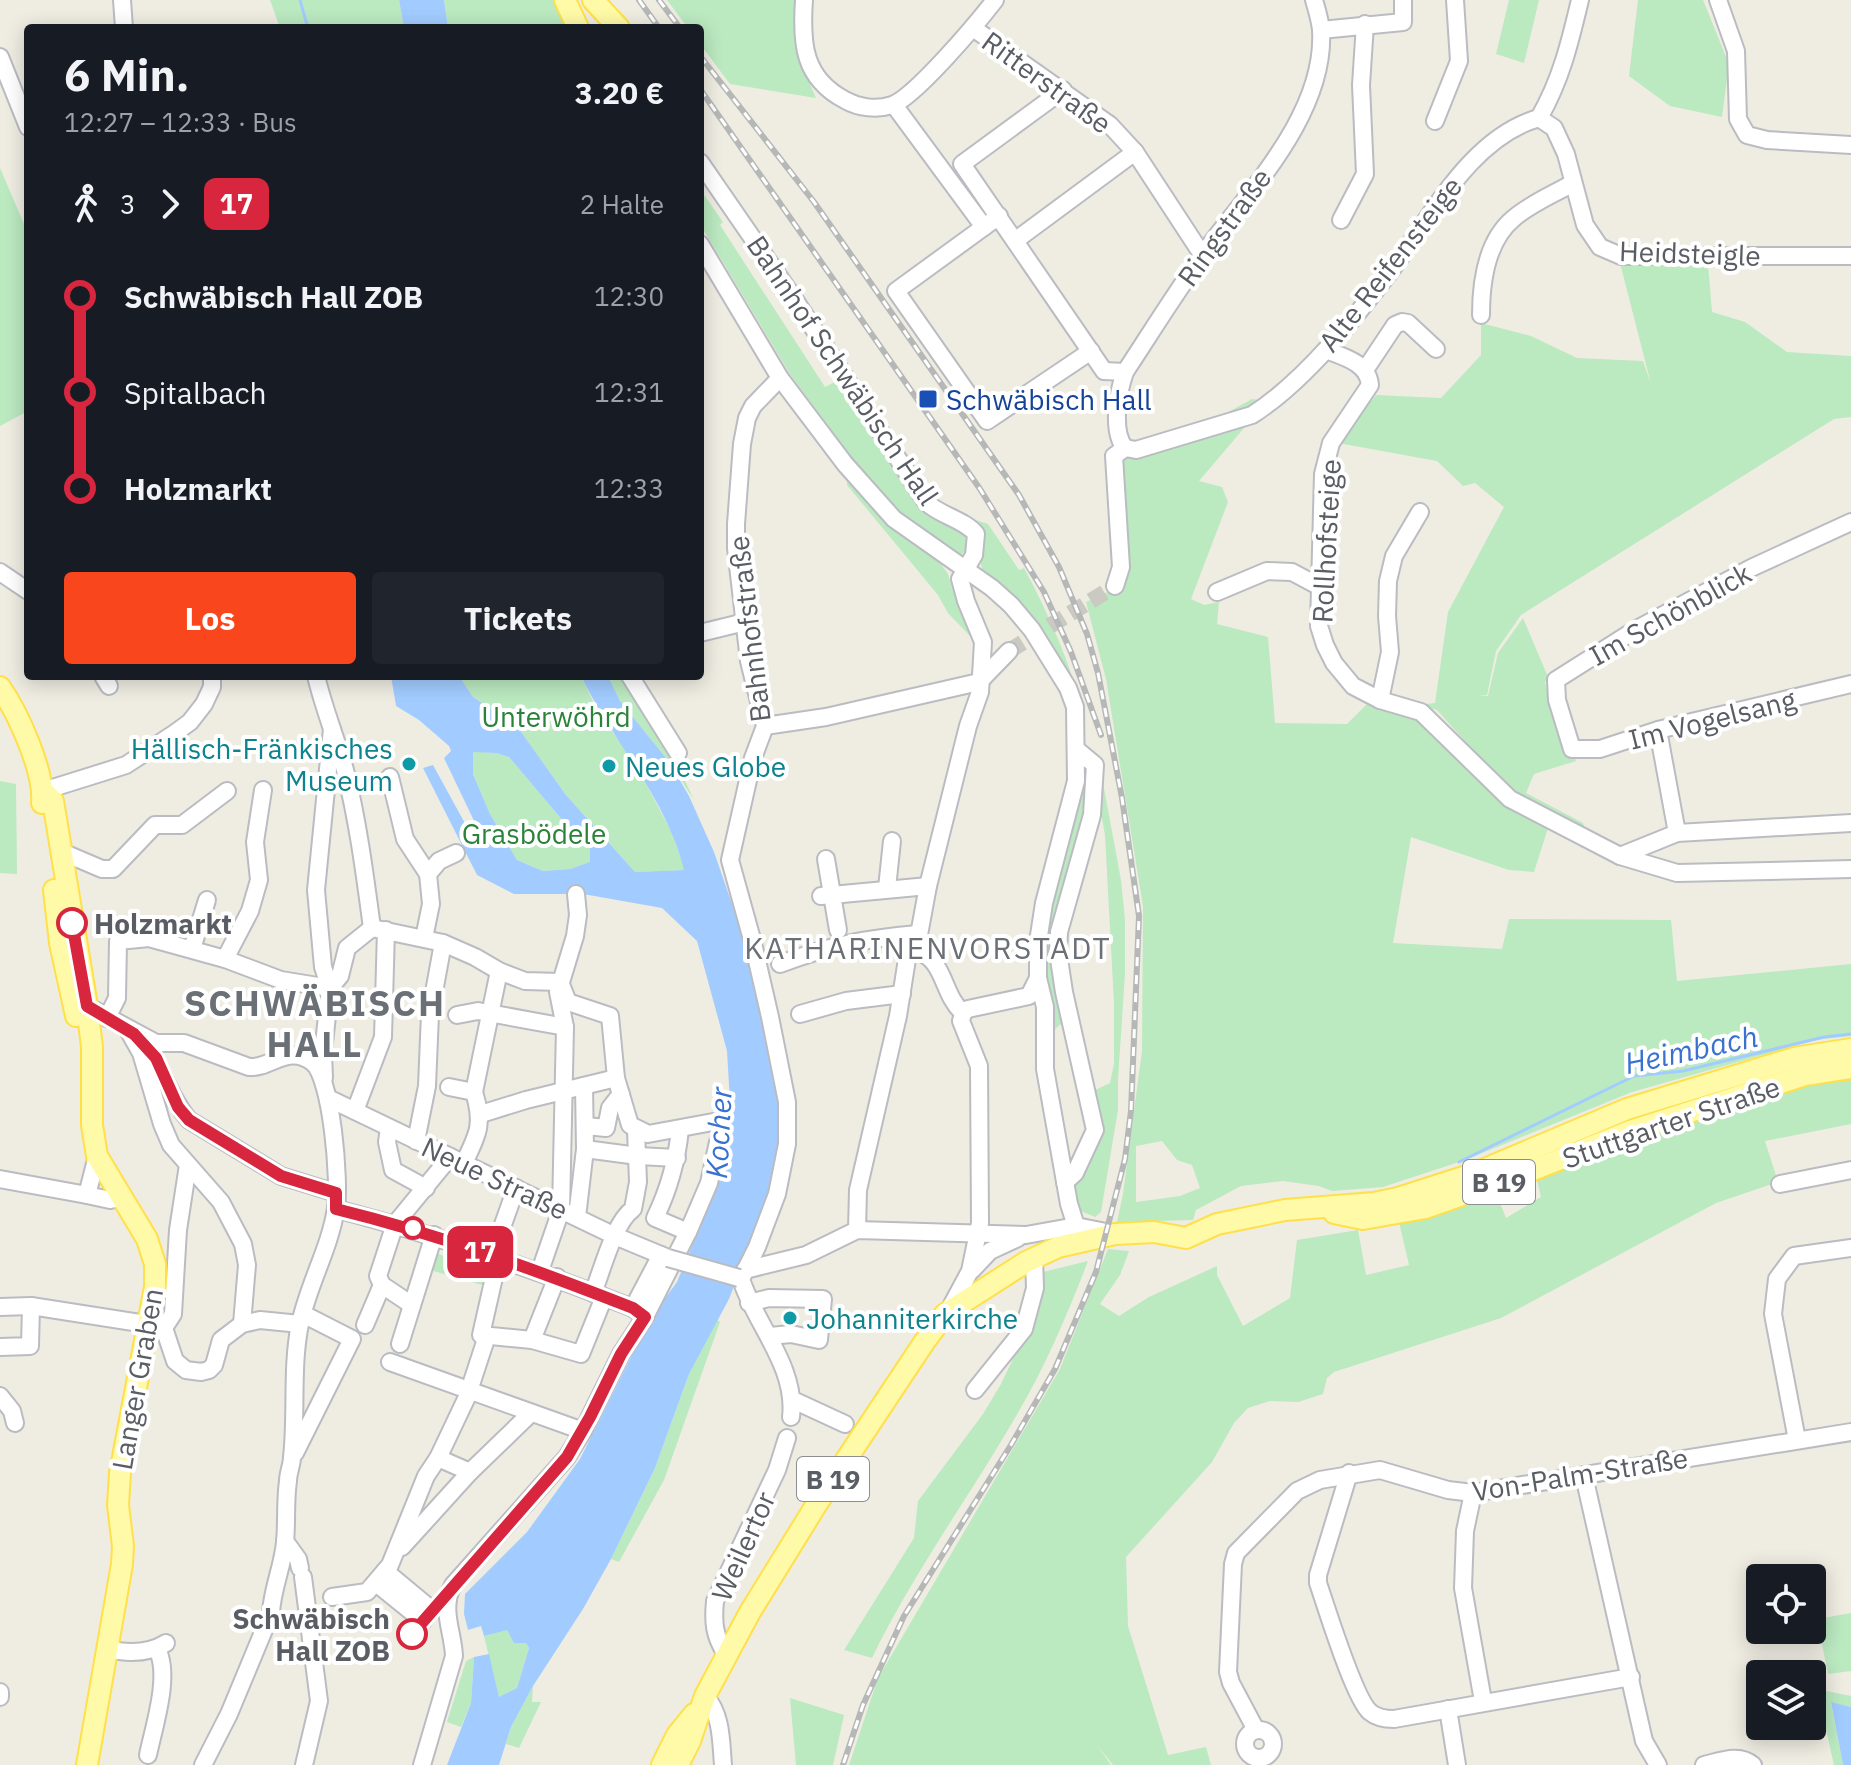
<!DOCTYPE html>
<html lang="de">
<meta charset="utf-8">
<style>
body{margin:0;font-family:"IBM Plex Sans",sans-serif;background:#20242c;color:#f1f3f6;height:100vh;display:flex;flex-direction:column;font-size:30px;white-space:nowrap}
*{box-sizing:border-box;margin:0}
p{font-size:26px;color:#9ea1a6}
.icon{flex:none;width:44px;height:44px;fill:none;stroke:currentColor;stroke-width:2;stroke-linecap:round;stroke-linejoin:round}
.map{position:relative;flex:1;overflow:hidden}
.side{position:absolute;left:24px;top:24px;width:680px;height:656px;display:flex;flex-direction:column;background:#171b24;border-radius:8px;box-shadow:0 4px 20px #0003}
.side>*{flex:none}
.badge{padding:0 16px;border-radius:12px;font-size:28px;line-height:52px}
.controls{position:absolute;left:1746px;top:1564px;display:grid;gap:16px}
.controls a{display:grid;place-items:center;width:80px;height:80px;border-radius:8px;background:#171b24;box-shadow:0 4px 20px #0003;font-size:40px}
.map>.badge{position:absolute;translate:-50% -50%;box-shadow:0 0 0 4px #fff}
.legs{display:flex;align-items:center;gap:12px;height:88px;padding:0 40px;font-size:26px}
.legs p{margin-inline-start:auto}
.head{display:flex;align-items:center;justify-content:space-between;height:136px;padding:0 40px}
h1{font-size:44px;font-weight:800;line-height:60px}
.action{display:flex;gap:16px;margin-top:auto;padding:16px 40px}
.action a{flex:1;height:92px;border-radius:8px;background:#fa461c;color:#fff;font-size:32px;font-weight:800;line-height:92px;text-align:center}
.action a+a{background:#20242c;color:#f1f3f6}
ul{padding:0 40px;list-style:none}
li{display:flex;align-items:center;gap:28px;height:96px;font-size:30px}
li i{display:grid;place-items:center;width:12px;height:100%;margin:0 10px;background:currentColor}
li i::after{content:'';width:20px;height:20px;margin:-10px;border:6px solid;border-radius:50%;background:#171b24}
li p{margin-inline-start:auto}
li:first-child i{background:linear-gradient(#0000 50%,currentColor 0)}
li:last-child i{background:linear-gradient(currentColor 50%,#0000 0)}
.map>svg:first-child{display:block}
</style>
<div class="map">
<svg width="1851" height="1765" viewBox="0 0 1851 1765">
<rect width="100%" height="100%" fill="#efede2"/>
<g fill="#bbe9c0" fill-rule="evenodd">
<path d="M270,0H399L404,28H280Z"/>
<path d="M444,0H554L569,28H448Z"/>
<path d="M667,0H796C793,42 800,60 816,98L730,84L700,44V28H688Z"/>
<path d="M1509,0H1539L1524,63L1496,54Z"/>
<path d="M1638,0H1703L1729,64L1722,117L1670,106L1629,76Z"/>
<path d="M0,168L28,233V411L0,426Z"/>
<path d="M700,189L723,222L720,225L825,387L835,382L913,500L926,512L964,532L967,549L961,555L952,553L897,513L859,467L790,374L700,224Z"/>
<path d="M1620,263L1708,264L1712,312L1745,322L1787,352L1851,356V417L1834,419L1521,615L1496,651L1487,695H1477L1488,696L1498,653L1523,618L1548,677L1545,683L1576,761L1534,774L1526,793L1583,823L1585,829L1513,795L1437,710L1418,705L1435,703L1448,612L1504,507L1475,483L1463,486L1437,461L1338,443L1376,395L1441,398L1481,355V323L1531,336L1577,358L1643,361L1651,384Z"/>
<path d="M1252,399L1267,401L1199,481L1222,487L1228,502L1191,599L1204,605L1219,602L1217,624L1268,637L1275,723L1347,724L1366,705L1388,706L1414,714L1549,825L1534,872L1509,870L1411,837L1393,943L1502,949L1509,919L1671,920L1677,981L1851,964V1036L1815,1040L1632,1092L1465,1160L1383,1187L1332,1191L1319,1186L1283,1181L1241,1186L1196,1210L1193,1220L1117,1222L1123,1194L1142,1051L1143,906L1106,679L1086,602L1116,588L1124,563L1123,458L1178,444L1210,422ZM1162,1141L1177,1160L1192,1165L1200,1188L1180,1196L1136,1202V1146Z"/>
<path d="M847,474L857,490L890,525L910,542L938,560L948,574L953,592L966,614L971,637L948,613L938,595L847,485Z"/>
<path d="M976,520L988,524L1019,570L1024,568C1050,616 1071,665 1085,719L1014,599L997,581L984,573C976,556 984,538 976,520Z"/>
<path d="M459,676H581L598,712L635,763L671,831L685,870L635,872L566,795L517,726L473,697Z"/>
<path d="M608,676H627L675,759L694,800L670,763L620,701Z"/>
<path d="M473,751L496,753L509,757L580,841L590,849V863L570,869L543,871L517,860L490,814L473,774Z"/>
<path d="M1086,761L1092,765L1086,812L1057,918L1066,1020L1055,1029L1054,1014L1042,972L1043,938Z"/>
<path d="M0,781L16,784L17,874L0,873Z"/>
<path d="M1103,783L1121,880L1125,920V973L1118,1080V1110L1101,1212L1095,1217L1076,1209L1069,1185L1087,1160L1093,1091L1110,1083L1114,1064V1003L1105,835L1098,797Z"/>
<path d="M1851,1076V1124L1765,1141L1778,1182L1716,1203L1501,1318L1334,1372L1327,1378L1323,1394L1298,1402L1270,1401L1248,1408L1234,1423L1212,1462L1126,1557L1128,1626L1168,1755L1206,1747L1211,1765H1113L1097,1745L1111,1765H849L878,1678L1060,1369L1108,1249L1129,1251L1120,1275L1100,1304L1119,1316L1149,1297L1217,1266V1275L1243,1326L1290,1298L1297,1240L1358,1230L1366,1275L1409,1265L1399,1222L1494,1188L1506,1218L1541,1197L1535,1172L1806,1085Z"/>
<path d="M435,1253L457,1260V1263L469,1266L470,1264L478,1266L480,1263L495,1268L489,1287L430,1270Z"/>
<path d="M1088,1261C1068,1313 1047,1363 1019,1411C971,1495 914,1571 872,1658L844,1650L914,1538L918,1501L983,1414L1001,1384L1020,1344L1043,1272Z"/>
<path d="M717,1320L720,1322L664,1480L619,1562L611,1559L655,1468L689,1374Z"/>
<path d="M1851,1613V1671L1828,1674L1817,1619Z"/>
<path d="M507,1629L526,1643L529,1648L517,1688L499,1698L484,1636Z"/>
<path d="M474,1657L471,1703L461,1727L447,1722L466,1661Z"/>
<path d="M533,1686L532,1702H541L519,1748L506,1744L511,1727Z"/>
<path d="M1817,1689L1851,1696V1707L1831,1703L1843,1765H1834Z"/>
<path d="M790,1698L844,1715L833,1765H796Z"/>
</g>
<g fill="#a2ccff" fill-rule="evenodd">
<path d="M399,0H444L448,28H404Z"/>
<path d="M391,676H459L473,697L517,726L566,795L635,872L684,870C666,797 613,742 581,676H608L620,701L670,763L689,796L714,852L738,921L757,992L767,1045L773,1059L779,1094L777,1153L771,1191L729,1299L689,1374L655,1468L611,1559L583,1609L533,1686L511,1727L499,1765H447L471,1703L474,1657L489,1654L499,1697L517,1688L529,1648L526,1643H514L507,1630L484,1636L481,1626L468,1630L464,1614L465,1594L527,1532L580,1459L650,1319L677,1282L711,1200L722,1164L731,1119L727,1051L697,941L662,908L583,894H514L477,875L423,768L433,765L478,847L487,848L444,758L451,751L449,746L419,720L396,706ZM473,752L496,753L509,757L580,841L590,849V862L570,869L543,871L517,860L490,814L473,774Z"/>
<path d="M1831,1702L1851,1707V1765H1843Z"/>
</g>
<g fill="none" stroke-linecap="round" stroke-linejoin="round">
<g stroke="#a2ccff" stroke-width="3">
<path d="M300,0L307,25"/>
<path d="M1459,1162L1634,1076L1683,1071L1824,1037L1851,1034"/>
</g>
<path stroke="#cac9c2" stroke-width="16" stroke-dasharray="16 8" stroke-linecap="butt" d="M1009,651L1115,586"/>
<defs>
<g id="minor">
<path d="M122,0L124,28"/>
<path d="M804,0C801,43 803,78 845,100C859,108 877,110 892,105C915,97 978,22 995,0"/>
<path d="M1718,0L1736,51L1738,119L1747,135L1767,140L1851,145"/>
<path d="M973,28L1110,125L1135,152L1203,256"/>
<path d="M1321,30L1403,22V0"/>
<path d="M0,57L28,127"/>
<path d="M1063,90L962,164L1104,371L1125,372"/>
<path d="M894,105L984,227"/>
<path d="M1539,118L1554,128L1566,154L1585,225L1600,247L1621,256H1851"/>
<path d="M1435,121L1459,61L1455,0"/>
<path d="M700,162L793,297L926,502C940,516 964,519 976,534L974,555L960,579L966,601L983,642L980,692L968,726L928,886L916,951L911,952L907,959L898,1016L858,1190L857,1230"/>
<path d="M999,216L896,291L987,421L1091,351"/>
<path d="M1341,220L1365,174L1361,85L1365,24"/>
<path d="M1016,240L1135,152"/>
<path d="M700,244L780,378L845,464L894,519L992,588L1011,605L1032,630L1068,688L1075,707L1076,781L1044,903L1038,942V978L1045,1007V1069L1069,1204L1076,1226"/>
<path d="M1481,315C1481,282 1487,240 1514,218C1530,204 1554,194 1573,183"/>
<path d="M1326,350C1344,357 1368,363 1370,385L1331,443L1323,474L1319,626L1325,645L1334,663L1353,686L1380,700L1421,712L1510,799L1620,856L1677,873L1851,869"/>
<path d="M1365,370L1395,325L1402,322L1408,323L1436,349"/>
<path d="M1125,448L1136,450L1252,415C1304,382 1355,318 1392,269C1432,216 1471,137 1539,118C1561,80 1570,42 1580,0"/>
<path d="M1125,448C1111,431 1118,392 1125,372C1152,331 1178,289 1207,249C1252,188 1326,112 1321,30C1320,20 1317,10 1314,0"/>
<path d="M1851,522L1751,568L1635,630L1556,680L1557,700L1572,749H1600L1658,730L1851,684"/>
<path d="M0,572L28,591"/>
<path d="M1115,586L1121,567L1114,456L1125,448"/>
<path d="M1217,592L1267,571L1292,572L1322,588"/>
<path d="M700,633L745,622"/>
<path d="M103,676L109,686"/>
<path d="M316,676C324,709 336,738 345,770C358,821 365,876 372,928"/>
<path d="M630,676L678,753"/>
<path d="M979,682L1009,651"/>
<path d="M1380,700L1390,652L1387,616L1388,581L1394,556L1420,512"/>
<path d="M765,726L826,717L979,682"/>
<path d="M1658,730L1677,833"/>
<path d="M390,777L405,839L428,874"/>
<path d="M43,791L126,765L175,733L190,722L204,704L212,687V676"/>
<path d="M62,852L102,869H113L155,825H182L227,791"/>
<path d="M1620,856L1677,833L1851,823"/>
<path d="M826,859L838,930"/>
<path d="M887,888L892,841"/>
<path d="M821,896L928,886"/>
<path d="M372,928L443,943L475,957L499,971L525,981L560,982L568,1002L610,1016L616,1078L630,1125L648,1134L713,1122L720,1127V1133L709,1183L688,1232L645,1317L621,1354L583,1431L567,1457L453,1585C440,1609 453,1631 454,1656L422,1765"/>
<path d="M424,938L431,904L428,874L439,861L456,853"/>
<path d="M192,949L207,900"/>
<path d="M916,951C945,958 942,995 963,1013L961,1021L979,1066L980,1223L970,1271L949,1310"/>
<path d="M225,959L250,911L259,880L255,842L263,790"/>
<path d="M780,964C831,945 864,939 918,934"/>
<path d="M330,988L323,967L316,890L332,729"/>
<path d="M87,1006L156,1043H184L249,1067C270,1069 288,1044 312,1062C332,1076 340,1183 336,1208C330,1248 308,1285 300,1324C291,1368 297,1414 292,1457C292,1465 288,1473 288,1481C285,1501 287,1522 285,1542C283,1566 272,1589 271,1613L229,1714L203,1765"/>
<path d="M963,1013L968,1009L1029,996L1038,978"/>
<path d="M800,1014L846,1001L902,994"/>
<path d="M457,1015L478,1011L565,1027"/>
<path d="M107,1018L117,998L118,941L149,938L225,959L281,980L330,988"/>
<path d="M128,1030L141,1053L162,1124L171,1145L221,1202L243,1244L247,1265L242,1324L260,1320L300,1324"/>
<path d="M141,1041C162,1065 168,1096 189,1120L281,1176L336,1193"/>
<path d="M324,1078L323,1053L330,988L340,976L347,948L372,928"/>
<path d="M449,1087L474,1092C484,1124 478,1134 464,1163"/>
<path d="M474,1092L499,971"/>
<path d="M330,1099L615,1236L668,1258"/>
<path d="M355,1111L383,1037L386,930"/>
<path d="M481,1114L526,1100L616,1078"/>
<path d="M586,1126L606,1128L610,1108L621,1094"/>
<path d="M389,1128L387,1142L393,1170L426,1188"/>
<path d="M680,1129C677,1161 669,1189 655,1218L688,1232"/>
<path d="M416,1141L427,1086L430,1014L443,943"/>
<path d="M585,1149L638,1156L677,1158"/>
<path d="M0,1179L87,1195L97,1156"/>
<path d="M1065,1182L1075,1173L1095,1130L1064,992L1058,952L1059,932L1092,815L1095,765L1077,750"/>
<path d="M1780,1184L1851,1170"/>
<path d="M516,1188L495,1247L493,1257L497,1264L481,1335L532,1340L557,1277"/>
<path d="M87,1195L110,1200L121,1197"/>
<path d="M336,1209C438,1235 536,1270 633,1308L645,1317"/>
<path d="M577,1217L585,1149L584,1086"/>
<path d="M745,1270L806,1255L857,1230L1026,1235L1076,1226L1111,1233"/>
<path d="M972,1270L990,1251L1018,1238"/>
<path d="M540,1271L561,1210L565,1027L558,992L575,936L578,915L576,894"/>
<path d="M741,1279L757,1247L777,1194L787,1144V1102L770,1017L753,943L730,860L753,758L765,726L749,661L736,548V524L742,444L747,418L753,406L780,378"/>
<path d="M741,1279C755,1324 797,1367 791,1417"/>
<path d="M593,1293C602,1271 614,1222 633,1209L638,1182L636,1130"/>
<path d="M749,1303L769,1298L823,1299L819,1340L791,1334L770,1336"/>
<path d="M412,1305L382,1285L378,1276L395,1224L450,1157"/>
<path d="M0,1307L31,1306L159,1326"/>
<path d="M633,1308L661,1255"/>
<path d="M365,1325L382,1285"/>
<path d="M164,1328L173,1314L178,1230L188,1165"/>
<path d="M164,1328L175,1361L186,1370L201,1372L209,1370L214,1365L221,1340L242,1324"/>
<path d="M532,1340L581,1354L604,1297"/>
<path d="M400,1344L434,1235"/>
<path d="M0,1347L30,1346L31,1306"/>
<path d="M390,1362L583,1431"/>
<path d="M975,1390L1024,1329L1035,1288L1034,1257"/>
<path d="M0,1396L12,1411L15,1423"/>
<path d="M793,1400L845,1424"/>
<path d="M1797,1440L1773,1314L1777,1279L1794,1256L1851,1248"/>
<path d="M295,1453L352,1339L303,1314"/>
<path d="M438,1458L470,1472"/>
<path d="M1349,1473L1318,1575V1583C1327,1609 1354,1698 1370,1712C1377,1718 1385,1719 1394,1719L1631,1677"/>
<path d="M1584,1476L1644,1741L1658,1765"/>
<path d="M1473,1493L1465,1531L1463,1588L1483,1701"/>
<path d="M285,1541L298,1559L300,1568"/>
<path d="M402,1547L470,1472L531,1413"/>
<path d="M385,1571L432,1610"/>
<path d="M303,1577L319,1701L304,1765"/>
<path d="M376,1583L423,1621"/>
<path d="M332,1597L367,1592L390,1565L426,1476L438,1458L467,1397L487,1336"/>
<path d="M106,1649C125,1653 149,1654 166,1643"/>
<path d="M726,1654C714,1636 713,1622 715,1601L777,1470L787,1438"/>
<path d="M705,1696C722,1714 721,1742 723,1765"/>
<path d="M0,1697V1692"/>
<path d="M1448,1709L1457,1765"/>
<path d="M1256,1730L1231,1683L1228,1672L1233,1564L1236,1553L1297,1491L1320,1480L1380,1470L1448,1490L1473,1493L1851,1432"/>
<circle cx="1259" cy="1744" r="14"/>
<path d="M148,1755C154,1726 171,1675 157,1649"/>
<path d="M1704,1765C1721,1761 1739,1753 1753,1765"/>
</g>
<g id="major">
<path d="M565,0L578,28"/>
<path d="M593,0L619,28"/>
<path d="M0,687C18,713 45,772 42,803"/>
<path d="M43,791L53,801L87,1006L92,1047V1125L97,1156L147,1239L155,1264V1287L120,1473L118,1505L123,1546L122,1564L87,1765"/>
<path d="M54,890L60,943L76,1016"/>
<path d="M1334,1213L1363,1219L1425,1208L1528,1172L1630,1131L1805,1075L1851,1068"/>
<path d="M662,1765L677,1735L694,1714"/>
<path d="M678,1765L690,1741L705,1696L750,1612L818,1502L925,1341L945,1314L1026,1262L1058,1247L1115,1234L1154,1232L1186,1238L1217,1224L1285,1210L1374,1203L1398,1198L1473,1174L1627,1109L1794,1058L1851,1049"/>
</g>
</defs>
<use href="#minor" stroke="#babcc2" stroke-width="20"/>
<use href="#major" stroke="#ffe04b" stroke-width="24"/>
<use href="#minor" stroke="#fff" stroke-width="16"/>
<use href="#major" stroke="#fffaa7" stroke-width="20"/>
<defs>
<g id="rail">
<path d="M639,0L659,28"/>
<path d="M659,0L680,28"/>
<path d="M700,56L814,202L1019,495L1059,567L1087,634L1098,673L1122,798L1139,916L1131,1111L1125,1159L1096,1272L1055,1369L1011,1445L904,1616L863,1705L843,1765"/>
<path d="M700,89L980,489L1044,592L1071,652L1101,735"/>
</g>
</defs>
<use href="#rail" stroke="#b6b7b7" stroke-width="6"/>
<use href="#rail" stroke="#fff" stroke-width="3" stroke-dasharray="9" stroke-linecap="butt"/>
<defs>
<path id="minor-bridge" d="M668,1258L739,1278"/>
</defs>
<use href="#minor-bridge" stroke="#babcc2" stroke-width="20" stroke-linecap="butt"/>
<use href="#minor-bridge" stroke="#fff" stroke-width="16"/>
</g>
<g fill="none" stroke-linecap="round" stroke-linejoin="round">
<defs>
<path id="line-1" d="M72,923L87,1006L134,1034L156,1058L178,1107L189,1120L281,1176L336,1193V1209C438,1234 536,1270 633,1308L645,1317L621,1354L590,1417L567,1457L412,1634"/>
</defs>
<use href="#line-1" stroke="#fff" stroke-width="18"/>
<use href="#line-1" stroke="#d7263d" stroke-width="12"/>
</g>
<rect fill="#1a4fb4" stroke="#fff" stroke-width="3" x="918" y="389" width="20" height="20" rx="4"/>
<g fill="#0f9aa8" stroke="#fff" stroke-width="3">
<circle cx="409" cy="764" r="8"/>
<circle cx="609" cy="766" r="8"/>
<circle cx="790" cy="1318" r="8"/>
</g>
<g fill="#fff" stroke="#d7263d" stroke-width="4">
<circle cx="72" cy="923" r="14"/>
<circle cx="413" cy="1228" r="10"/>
<circle cx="412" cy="1634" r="14"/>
</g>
<g text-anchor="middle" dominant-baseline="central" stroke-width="8" stroke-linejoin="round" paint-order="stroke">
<g fill="#fff" stroke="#8c8e92" stroke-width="2">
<rect x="1463" y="1160" width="72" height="44" rx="6"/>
<rect x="797" y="1457" width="72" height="44" rx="6"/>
</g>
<g font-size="26" font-weight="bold" fill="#5a5e64">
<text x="1499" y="1182">B 19</text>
<text x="833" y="1479">B 19</text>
</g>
<g font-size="28" fill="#5a5e64" stroke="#fff">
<text transform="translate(1047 82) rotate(36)">Ritterstraße</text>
<text transform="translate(1224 227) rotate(-54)">Ringstraße</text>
<text transform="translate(1690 253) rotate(2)">Heidsteigle</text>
<text transform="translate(1390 264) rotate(-52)">Alte Reifensteige</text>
<text transform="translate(843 370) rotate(56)">Bahnhof Schwäbisch Hall</text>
<text transform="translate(1326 541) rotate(-87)">Rollhofsteige</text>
<text transform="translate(1670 614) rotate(-29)">Im Schönblick</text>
<text transform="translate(749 629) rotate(-97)">Bahnhofstraße</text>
<text transform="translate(1712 719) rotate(-14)">Im Vogelsang</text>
<text transform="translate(1671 1122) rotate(-19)">Stuttgarter Straße</text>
<text transform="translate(495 1178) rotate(25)">Neue Straße</text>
<text transform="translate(137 1379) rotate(-80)">Langer Graben</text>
<text transform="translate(1580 1474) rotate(-9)">Von-Palm-Straße</text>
<text transform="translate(743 1546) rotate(-66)">Weilertor</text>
</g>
<g font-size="28" fill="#164399" stroke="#fff" text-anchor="start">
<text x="946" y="399">Schwäbisch Hall</text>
</g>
<g font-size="28" fill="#2b8239" stroke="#fff">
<text x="556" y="716">Unterwöhrd</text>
<text x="534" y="833">Grasbödele</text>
</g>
<g font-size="28" fill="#0d838f" stroke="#fff" text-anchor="start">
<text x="393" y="748" text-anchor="end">Hällisch-Fränkisches<tspan x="393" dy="32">Museum</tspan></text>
<text x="625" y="766">Neues Globe</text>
<text x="806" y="1318">Johanniterkirche</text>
</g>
<g font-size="28" font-weight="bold" fill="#5a5e64" stroke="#fff" text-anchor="start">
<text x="94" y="923">Holzmarkt</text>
<text x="390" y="1618" text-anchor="end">Schwäbisch<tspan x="390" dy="32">Hall ZOB</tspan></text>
</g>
<g font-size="30" letter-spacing="2" fill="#6b7076" stroke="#fff">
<text x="928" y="947">KATHARINENVORSTADT</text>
</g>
<g font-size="30" font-style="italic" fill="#3871cf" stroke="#fff">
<text transform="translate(1691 1049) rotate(-12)">Heimbach</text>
<text transform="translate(718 1133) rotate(-87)">Kocher</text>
</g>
<g font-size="36" font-weight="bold" letter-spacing="2" fill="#6b7076" stroke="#fff">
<text x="315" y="1002">SCHWÄBISCH<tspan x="315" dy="41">HALL</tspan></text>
</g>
</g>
</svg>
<div class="controls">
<a><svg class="icon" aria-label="locate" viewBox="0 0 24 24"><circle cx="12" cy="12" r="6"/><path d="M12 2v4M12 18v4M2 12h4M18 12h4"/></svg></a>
<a><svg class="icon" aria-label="layers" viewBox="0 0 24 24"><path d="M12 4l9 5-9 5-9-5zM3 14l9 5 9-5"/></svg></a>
</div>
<b class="badge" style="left:480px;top:1252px;background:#d7263d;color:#fff">17</b>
<section class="side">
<div class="head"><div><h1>6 Min.</h1><p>12:27 – 12:33 · Bus</p></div><b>3.20 €</b></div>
<div class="legs"><svg class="icon" aria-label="walk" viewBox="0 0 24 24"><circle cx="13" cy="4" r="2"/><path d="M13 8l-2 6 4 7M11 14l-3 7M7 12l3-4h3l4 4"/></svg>3<svg class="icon" aria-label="forward" viewBox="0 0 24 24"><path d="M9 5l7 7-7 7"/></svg><b class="badge" style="background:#d7263d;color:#fff">17</b><p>2 Halte</p></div>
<ul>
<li><i style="color:#d7263d"></i><b>Schwäbisch Hall ZOB</b><p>12:30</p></li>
<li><i style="color:#d7263d"></i><span>Spitalbach</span><p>12:31</p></li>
<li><i style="color:#d7263d"></i><b>Holzmarkt</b><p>12:33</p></li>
</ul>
<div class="action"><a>Los</a><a>Tickets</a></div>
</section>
</div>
